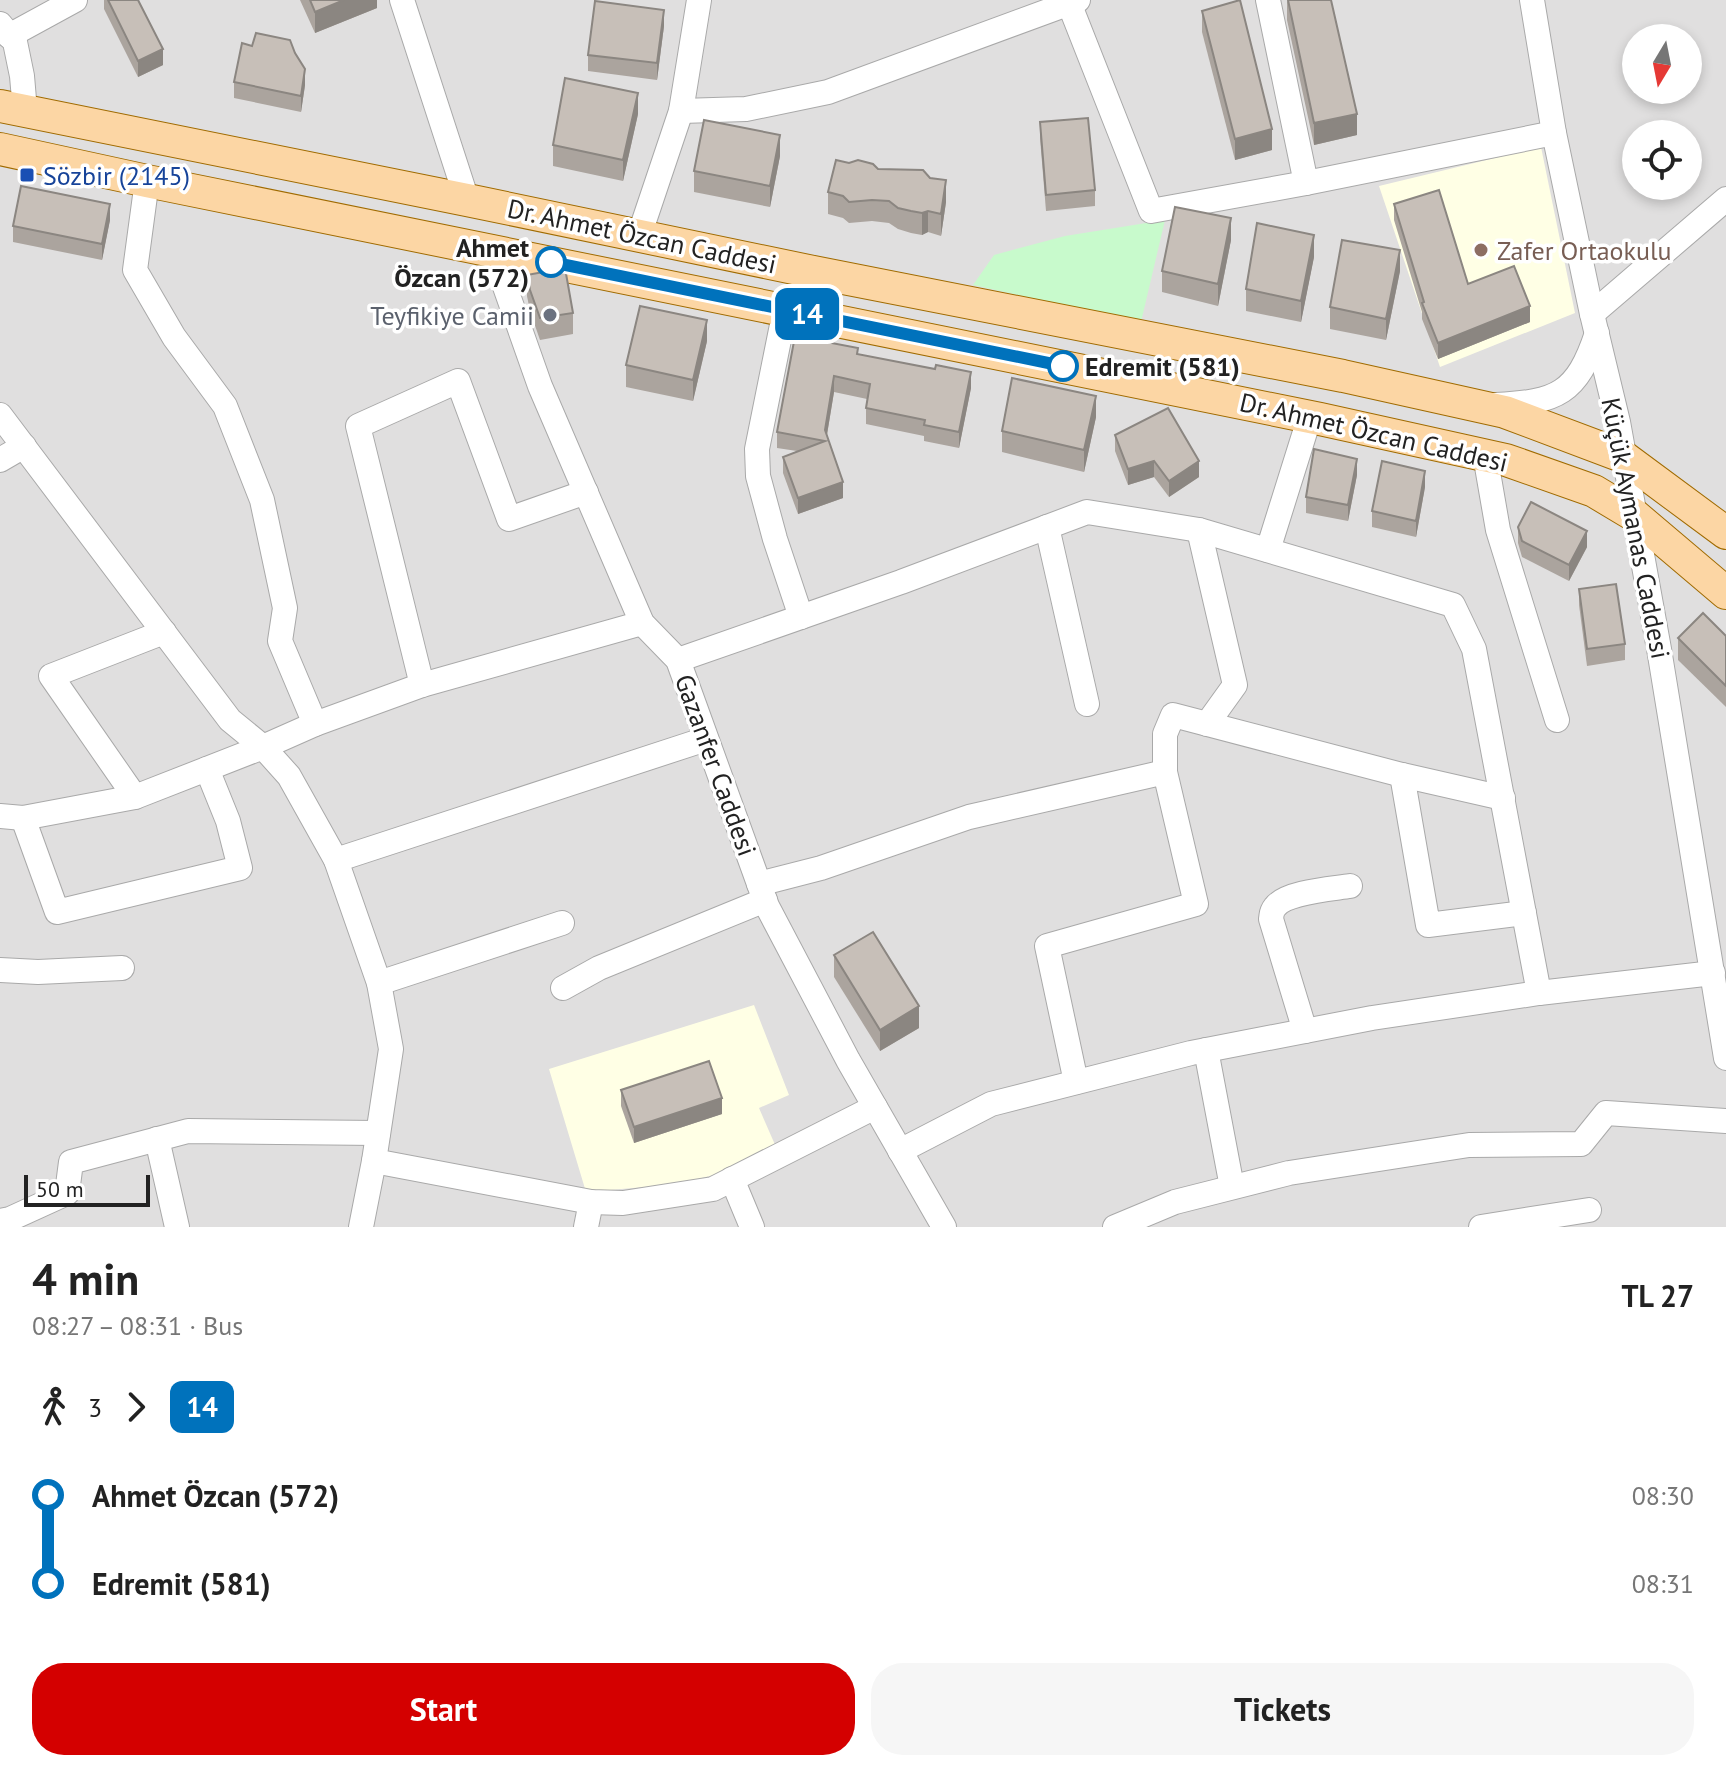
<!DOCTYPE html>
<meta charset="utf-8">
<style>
body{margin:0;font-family:"PT Sans",sans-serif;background:#f6f6f6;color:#222;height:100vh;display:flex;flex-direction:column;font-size:30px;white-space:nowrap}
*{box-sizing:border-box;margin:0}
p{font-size:26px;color:#767676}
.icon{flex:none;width:44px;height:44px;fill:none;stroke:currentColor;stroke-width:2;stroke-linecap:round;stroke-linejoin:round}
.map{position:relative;height:1227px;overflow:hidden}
.sheet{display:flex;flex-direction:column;background:#fff;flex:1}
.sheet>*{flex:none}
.badge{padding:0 16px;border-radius:12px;font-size:28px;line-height:52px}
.needle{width:52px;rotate:190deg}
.buttons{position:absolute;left:1622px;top:24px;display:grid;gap:16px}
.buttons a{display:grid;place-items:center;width:80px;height:80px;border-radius:50%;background:#fff;box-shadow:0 4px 12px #0003;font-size:40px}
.scale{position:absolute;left:24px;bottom:20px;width:126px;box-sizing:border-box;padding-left:8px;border:4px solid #222;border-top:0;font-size:22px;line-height:28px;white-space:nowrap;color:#222;-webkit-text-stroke:6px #fff;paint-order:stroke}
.map>.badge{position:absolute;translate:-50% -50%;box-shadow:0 0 0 4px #fff}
.legs{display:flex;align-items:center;gap:12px;height:88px;padding:0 32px;font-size:26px}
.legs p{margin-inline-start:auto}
.head{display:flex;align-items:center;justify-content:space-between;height:136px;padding:0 32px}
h1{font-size:44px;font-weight:700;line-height:60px}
.action{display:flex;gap:16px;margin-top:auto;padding:16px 32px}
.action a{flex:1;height:92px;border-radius:32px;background:#d40000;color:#fff;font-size:32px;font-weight:700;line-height:92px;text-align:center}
.action a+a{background:#f6f6f6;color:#222}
ul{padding:0 32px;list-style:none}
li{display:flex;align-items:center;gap:28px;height:88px;font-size:30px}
li i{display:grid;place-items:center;width:12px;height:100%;margin:0 10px;background:currentColor}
li i::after{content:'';width:20px;height:20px;margin:-10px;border:6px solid;border-radius:50%;background:#fff}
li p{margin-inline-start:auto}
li:first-child i{background:linear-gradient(#0000 50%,currentColor 0)}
li:last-child i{background:linear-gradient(currentColor 50%,#0000 0)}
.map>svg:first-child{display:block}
</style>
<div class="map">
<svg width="1726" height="1227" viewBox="0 0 1726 1227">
<rect width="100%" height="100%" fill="#f2efe9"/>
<path fill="#e0dfdf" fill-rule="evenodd" d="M0,0H1726V1227H0ZM1636,38H1688V90H1636ZM1636,134H1688V186H1636Z"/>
<g fill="#ffffe5">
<path d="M1541,147L1575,313L1440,367L1379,186Z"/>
<path d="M754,1005L789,1095L759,1108L776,1147L717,1174L680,1184L586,1192L549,1069Z"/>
</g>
<path fill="#c8facc" d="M1165,220L1141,322L973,285L994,255L1065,236Z"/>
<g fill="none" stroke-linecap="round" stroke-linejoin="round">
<defs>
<g id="minor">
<path d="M402,0L467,200"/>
<path d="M1268,0L1306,183"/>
<path d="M1532,0L1554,133L1592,314L1618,422L1659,649L1726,1058"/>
<path d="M1069,3L1151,211L1306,183L1554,133"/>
<path d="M0,24L15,42L22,76L25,111"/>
<path d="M9,36L75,0"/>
<path d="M681,111L746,109L828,92L1078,0"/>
<path d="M147,181L135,270L174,337L225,406L262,500L285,608L280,641L315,724"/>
<path d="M639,236L681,111L699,0"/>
<path d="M492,250L540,386L642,623L678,660L767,906L848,1060L944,1227"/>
<path d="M785,310L757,449L758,476L775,539L801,617"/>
<path d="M1592,314L1726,199"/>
<path d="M1496,405C1557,402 1577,394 1597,333"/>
<path d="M0,415L230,720L263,747L289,776L336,860L379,983L391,1049L374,1161L361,1227"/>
<path d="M1485,455L1498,530L1557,720"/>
<path d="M0,460L24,446"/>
<path d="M1047,527L1087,704"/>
<path d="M1199,530L1235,685L1207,724"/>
<path d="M1268,550L1310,416"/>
<path d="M678,660L901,582L1087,512L1199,530L1453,605L1474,649L1539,993"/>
<path d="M422,685L358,426L458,381L509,519L586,492"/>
<path d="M1402,775L1428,925L1524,913"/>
<path d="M135,797L51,676L164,632"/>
<path d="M0,816L23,818L135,797L263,747L315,724L422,685L642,623"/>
<path d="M23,818L57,912L240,868L228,821L207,769"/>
<path d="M336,860L706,739"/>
<path d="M759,884L821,868L969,817L1165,772V734L1173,715L1402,775L1503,798"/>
<path d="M0,970L38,972L122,968"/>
<path d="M379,983L562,923"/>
<path d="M563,988L599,968L765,900"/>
<path d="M1305,1031L1271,919C1272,913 1271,912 1275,907C1286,892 1331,889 1350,886"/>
<path d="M1206,1050L1232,1187"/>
<path d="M1076,1082L1047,946L1196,904L1165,772"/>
<path d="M157,1139L177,1227"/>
<path d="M900,1151L991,1104L1191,1053L1372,1018L1539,993L1713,973"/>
<path d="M374,1161L591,1202L623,1203L713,1189L875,1107"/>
<path d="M732,1179L752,1227"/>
<path d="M0,1221L10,1219L67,1193L71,1162L188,1131L378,1133"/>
<path d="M586,1227L591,1202"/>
<path d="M1115,1227L1175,1202L1289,1173L1469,1145L1581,1144L1606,1113L1726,1121"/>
<path d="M1481,1227L1589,1210"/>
</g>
<g id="major">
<path d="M0,106L467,200L818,273L1343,376L1505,412L1622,456L1726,533"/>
<path d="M0,149L147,181L1320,419L1506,460L1594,491L1634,515L1726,593"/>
</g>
</defs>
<use href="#minor" stroke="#a9a9a9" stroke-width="26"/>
<use href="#major" stroke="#a06b00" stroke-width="34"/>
<use href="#minor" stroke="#fff" stroke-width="24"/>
<use href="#major" stroke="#fcd6a4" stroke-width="32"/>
</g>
<g fill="#aba49e">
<path d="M104,0H138L163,65L138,77L104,9Z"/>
<path d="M300,0H377V8L315,33Z"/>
<path d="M1287,0L1357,135L1314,145L1287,20Z"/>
<path d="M1202,11L1272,150L1235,160L1202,32Z"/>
<path d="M664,26L657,80L588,71V55Z"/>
<path d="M252,46L295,53L305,85L301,112L234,98V82Z"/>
<path d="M638,114L623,181L553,166V145Z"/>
<path d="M1040,122L1095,190V206L1046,211L1040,138Z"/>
<path d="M780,156L770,207L694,192V171Z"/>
<path d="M849,163L878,169L946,202L941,236L928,232L922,235L911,233L898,229L889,223L872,221L849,223L843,218L828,214V192Z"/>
<path d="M1394,204L1468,284L1530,322L1438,359L1422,319V312L1394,220Z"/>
<path d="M110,220L102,260L13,242V226Z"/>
<path d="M1231,240L1218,306L1162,292V271Z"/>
<path d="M1314,257L1301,322L1246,311V289Z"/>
<path d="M1400,271L1386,340L1330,329V307Z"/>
<path d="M527,275L573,313V334L540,340L530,311L527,296Z"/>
<path d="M707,341L693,401L626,387V365Z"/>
<path d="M858,354L971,388L959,448L924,441V436L866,424V408L867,399L834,392L827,435L843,498L798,514L783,473V457L797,451L777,448V432Z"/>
<path d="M1096,417L1084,472L1002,452V431Z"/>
<path d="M1115,435L1199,477L1169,497L1154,477L1128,485L1115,451Z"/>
<path d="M1357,475L1348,521L1306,513V497Z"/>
<path d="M1425,487L1416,537L1372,527V511Z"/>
<path d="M1518,527L1587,547L1569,581L1522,557L1518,543Z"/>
<path d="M1579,589L1625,644V660L1587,666L1579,605Z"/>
<path d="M1726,636V707L1678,660V638Z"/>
<path d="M834,955L919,1028L880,1051L834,977Z"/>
<path d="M621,1090L722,1114L634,1143L621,1106Z"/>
</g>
<g fill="#8b8681">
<path d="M344,0H377V8L315,33V12Z"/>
<path d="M664,10V26L657,80V63Z"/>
<path d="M163,49V65L138,77V61Z"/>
<path d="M305,69V85L301,112V96Z"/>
<path d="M638,93V114L623,181V160Z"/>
<path d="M1357,114V135L1314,145V123Z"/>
<path d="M1272,129V150L1235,160V139Z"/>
<path d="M780,135V156L770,207V186Z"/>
<path d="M946,180V202L941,236V214Z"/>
<path d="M110,204V220L102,260V244Z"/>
<path d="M928,211V232L922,235V213Z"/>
<path d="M1231,218V240L1218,306V284Z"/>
<path d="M1314,235V257L1301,322V301Z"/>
<path d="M1400,250V271L1386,340V319Z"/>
<path d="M1530,306V322L1438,359V343Z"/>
<path d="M707,320V341L693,401V380Z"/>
<path d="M971,372V388L959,448V432Z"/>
<path d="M834,376V392L825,446V430Z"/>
<path d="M1096,396V417L1084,472V450Z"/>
<path d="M1357,459V475L1348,521V505Z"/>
<path d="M1154,461V477L1128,485V469Z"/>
<path d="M1199,461V477L1169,497V481Z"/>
<path d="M1425,471V487L1416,537V521Z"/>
<path d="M843,482V498L798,514V498Z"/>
<path d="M1587,531V547L1569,581V565Z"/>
<path d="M919,1006V1028L880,1051V1030Z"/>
<path d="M722,1098V1114L634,1143V1127Z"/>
</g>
<g fill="#c7bfb8" stroke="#8b8681" stroke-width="2">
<path d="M108,0H138L163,49L138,61Z"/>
<path d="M310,0H344L315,12Z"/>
<path d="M1240,0L1272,129L1235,139L1202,11Z"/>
<path d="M1288,0H1331L1357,114L1314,123Z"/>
<path d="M595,1L664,10L657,63L588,55Z"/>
<path d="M256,33L290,40L295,53L305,69L301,96L234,82L242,43L252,46Z"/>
<path d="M565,78L638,93L623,160L553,145Z"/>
<path d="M1088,118L1095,190L1046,195L1040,122Z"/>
<path d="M704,120L780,135L770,186L694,171Z"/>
<path d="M836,160L849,163L858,160L873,164L878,169L923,170L930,178L946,180L941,214L928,211L922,213L911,211L898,208L889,201L872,200L849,202L843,196L828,192Z"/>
<path d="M21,186L110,204L102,244L13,226Z"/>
<path d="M1439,190L1468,284L1514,266L1530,306L1438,343L1422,303L1424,302L1394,204Z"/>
<path d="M1175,207L1231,218L1218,284L1162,271Z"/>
<path d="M1257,223L1314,235L1301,301L1246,289Z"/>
<path d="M1342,240L1400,250L1386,319L1330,307Z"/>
<path d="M565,268L573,313L540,318L530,290L527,275Z"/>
<path d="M640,306L707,320L693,380L626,365Z"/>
<path d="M795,336L858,348L857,354L935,369L936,365L971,372L959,432L924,425L925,420L866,408L870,384L834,376L825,430L843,482L798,498L783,457L825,441L777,432Z"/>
<path d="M1012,378L1096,396L1084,450L1002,431Z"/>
<path d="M1168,408L1199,461L1169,481L1154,461L1128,469L1115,435Z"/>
<path d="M1314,449L1357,459L1348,505L1306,497Z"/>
<path d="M1382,461L1425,471L1416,521L1372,511Z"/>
<path d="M1531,502L1587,531L1569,565L1522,541L1518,527Z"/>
<path d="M1616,584L1625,644L1587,649L1579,589Z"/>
<path d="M1703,613L1726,636V686L1678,638Z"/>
<path d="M873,932L919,1006L880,1030L834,955Z"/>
<path d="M709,1061L722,1098L634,1127L621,1090Z"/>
</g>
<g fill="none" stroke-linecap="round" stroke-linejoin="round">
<defs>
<path id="line-1" d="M551,262L1063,366"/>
</defs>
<use href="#line-1" stroke="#fff" stroke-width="18"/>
<use href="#line-1" stroke="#0072bc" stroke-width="12"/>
</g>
<rect fill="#1a4fb4" stroke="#fff" stroke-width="3" x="19" y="167" width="16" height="16" rx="4"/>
<circle fill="#8d6e63" stroke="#fff" stroke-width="3" cx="1481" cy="250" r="8"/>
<g fill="#fff" stroke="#0072bc" stroke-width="4">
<circle cx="551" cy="262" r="14"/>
<circle cx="1063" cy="366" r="14"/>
</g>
<circle fill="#6b7280" stroke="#fff" stroke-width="3" cx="550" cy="315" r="8"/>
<g text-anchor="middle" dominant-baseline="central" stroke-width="7" stroke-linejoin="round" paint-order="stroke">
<g font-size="26" fill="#164399" stroke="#fff" text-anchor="start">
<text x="43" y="175">Sözbir (2145)</text>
</g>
<g font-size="26" fill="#222" stroke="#fff">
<text transform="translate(642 236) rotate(12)">Dr. Ahmet Özcan Caddesi</text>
<text transform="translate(1374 432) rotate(13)">Dr. Ahmet Özcan Caddesi</text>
<text transform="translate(1636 528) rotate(79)">Küçük Aymanas Caddesi</text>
<text transform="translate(716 765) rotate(70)">Gazanfer Caddesi</text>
</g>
<g font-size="26" font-weight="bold" fill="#222" stroke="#fff" text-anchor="end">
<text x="529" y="247">Ahmet<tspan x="529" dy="30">Özcan (572)</tspan></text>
<text x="1085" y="366" text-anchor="start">Edremit (581)</text>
</g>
<g font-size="26" fill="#785e54" stroke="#fff" text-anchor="start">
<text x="1497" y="250">Zafer Ortaokulu</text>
</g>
<g font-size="26" fill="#5b616d" stroke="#fff" text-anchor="end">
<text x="534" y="315">Teyfikiye Camii</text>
</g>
</g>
</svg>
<div class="buttons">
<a><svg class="needle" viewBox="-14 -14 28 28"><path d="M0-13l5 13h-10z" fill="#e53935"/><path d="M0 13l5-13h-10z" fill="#767676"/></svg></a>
<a><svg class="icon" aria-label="locate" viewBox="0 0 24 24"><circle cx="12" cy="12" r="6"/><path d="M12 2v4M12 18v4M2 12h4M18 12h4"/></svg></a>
</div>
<div class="scale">50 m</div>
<b class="badge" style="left:807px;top:314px;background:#0072bc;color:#fff">14</b>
</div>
<section class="sheet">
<div class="head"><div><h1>4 min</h1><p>08:27 – 08:31 · Bus</p></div><b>TL 27</b></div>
<div class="legs"><svg class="icon" aria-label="walk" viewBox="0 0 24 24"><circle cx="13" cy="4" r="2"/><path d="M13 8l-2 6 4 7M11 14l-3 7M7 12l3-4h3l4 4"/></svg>3<svg class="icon" aria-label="forward" viewBox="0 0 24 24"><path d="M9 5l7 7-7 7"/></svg><b class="badge" style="background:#0072bc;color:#fff">14</b></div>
<ul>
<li><i style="color:#0072bc"></i><b>Ahmet Özcan (572)</b><p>08:30</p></li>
<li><i style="color:#0072bc"></i><b>Edremit (581)</b><p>08:31</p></li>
</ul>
<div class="action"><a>Start</a><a>Tickets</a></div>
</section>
